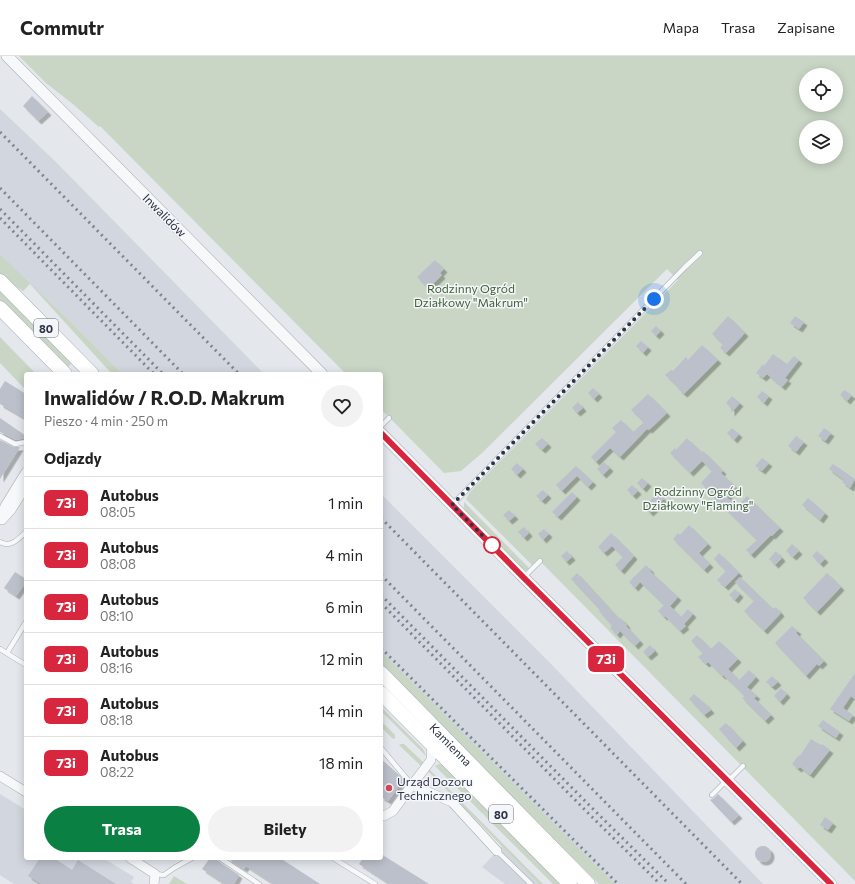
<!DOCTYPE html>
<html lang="pl">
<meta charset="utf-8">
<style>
body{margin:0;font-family:Commissioner,sans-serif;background:#f2f2f2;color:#222;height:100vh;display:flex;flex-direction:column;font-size:15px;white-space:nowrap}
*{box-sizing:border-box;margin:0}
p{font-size:13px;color:#767676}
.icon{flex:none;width:22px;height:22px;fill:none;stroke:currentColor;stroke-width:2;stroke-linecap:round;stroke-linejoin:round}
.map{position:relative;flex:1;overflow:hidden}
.details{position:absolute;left:24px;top:316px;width:359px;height:488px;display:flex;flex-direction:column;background:#fff;border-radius:4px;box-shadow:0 2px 10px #0003}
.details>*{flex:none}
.badge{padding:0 8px;border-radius:6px;font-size:14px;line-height:26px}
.buttons{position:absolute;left:799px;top:12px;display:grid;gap:8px}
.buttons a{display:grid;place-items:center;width:44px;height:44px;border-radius:50%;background:#fff;box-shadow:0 2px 10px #0003;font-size:20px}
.you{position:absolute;width:20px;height:20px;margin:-10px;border:3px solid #fff;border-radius:50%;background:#1a73e8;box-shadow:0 0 0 6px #1a73e833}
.map>.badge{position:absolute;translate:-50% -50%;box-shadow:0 0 0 2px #fff}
h2{padding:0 20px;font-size:15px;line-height:36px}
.round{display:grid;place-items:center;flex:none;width:42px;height:42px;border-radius:21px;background:#f2f2f2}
.head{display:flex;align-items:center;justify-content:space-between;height:68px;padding:0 20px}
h1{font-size:19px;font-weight:700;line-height:30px}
.primary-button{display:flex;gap:8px;margin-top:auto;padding:8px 20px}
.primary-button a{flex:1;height:46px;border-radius:24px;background:#0b8043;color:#fff;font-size:16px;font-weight:700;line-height:46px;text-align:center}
.primary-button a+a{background:#f2f2f2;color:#222}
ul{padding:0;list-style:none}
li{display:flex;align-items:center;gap:12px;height:52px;padding:0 20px;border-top:1px solid #e0e0e0}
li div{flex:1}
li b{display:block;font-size:15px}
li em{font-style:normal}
li .badge{min-width:44px;font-weight:700;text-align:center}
header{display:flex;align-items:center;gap:24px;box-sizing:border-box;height:56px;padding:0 20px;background:#fff;border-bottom:1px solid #e0e0e0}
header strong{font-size:19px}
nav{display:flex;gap:22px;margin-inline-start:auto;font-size:14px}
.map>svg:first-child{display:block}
</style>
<header>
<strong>Commutr</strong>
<nav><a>Mapa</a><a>Trasa</a><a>Zapisane</a></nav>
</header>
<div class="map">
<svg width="855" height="828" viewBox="0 0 855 828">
<defs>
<filter id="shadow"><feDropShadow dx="3.5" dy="3.5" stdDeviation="0" flood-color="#0004"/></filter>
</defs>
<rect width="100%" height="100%" fill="#e4e7ec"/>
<g fill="#d2d6de">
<path d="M0,53L55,105L264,318H122L80,275L0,198Z"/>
<path d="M381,438L554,611L763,828H615L381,595Z"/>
<path d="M0,738L26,754V802H103L134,821L131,826L134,828H14L0,819Z"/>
<path d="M502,790L539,828H505L482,811Z"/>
</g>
<g fill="#c9d6c5" fill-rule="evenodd">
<path d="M19,0H855V825L538,503L532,509L466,443L470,436L678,224L667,213L482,397L461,415L444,417L381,353V318H346L100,70L99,71L74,49L46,27ZM806,19H836V49H806ZM806,71H836V101H806Z"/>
<path d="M0,198L80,275L122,318H112L30,228L23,235L6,224L0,218Z"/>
<path d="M0,232L73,306L67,312L0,244Z"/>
<path d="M0,281L36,318H26V334L0,307Z"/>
<path d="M464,446L529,512L527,514H524L468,458L464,452Z"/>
<path d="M381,595L615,828H599L381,608Z"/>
<path d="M381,651L423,693L425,697L426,700L381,655Z"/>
<path d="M381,665L395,679V682L393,683L381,671Z"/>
<path d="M401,688H404L424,707L421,710L399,689Z"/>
<path d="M439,708L443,709L564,828H553L435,710Z"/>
<path d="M430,714L543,828H539L428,715Z"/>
<path d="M174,820L187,828H169Z"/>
</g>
<g fill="#bbc0ca" filter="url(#shadow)">
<path d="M32,40L48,56L38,65L23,50Z"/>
<path d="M435,204L444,213L440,217L442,219L432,229L430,227L427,231L417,221Z"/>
<path d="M728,260L745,277L726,297L720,292L723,288L712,278Z"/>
<path d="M795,260L804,266L799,273L790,267Z"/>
<path d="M656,270L661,275L656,280L651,275Z"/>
<path d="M641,285L648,291L643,297L636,290Z"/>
<path d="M702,289L718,304L684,338L678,333L679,332L665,319L671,314L673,315L686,301L688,304Z"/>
<path d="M773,298L787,308L794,300L799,304L785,322L788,324L782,331L767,318L763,322L756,317L763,308L764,310Z"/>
<path d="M5,325L26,338V363L0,348V333Z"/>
<path d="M593,332L599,338L594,343L588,337Z"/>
<path d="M844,334L852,339L847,345L840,339Z"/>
<path d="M762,335L769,340L764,347L757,341Z"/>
<path d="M648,338L667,357L649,374L647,373L620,401L610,392L596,406L591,401L616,376L612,372L621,364L633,376L644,366L631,354Z"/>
<path d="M732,340L740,347L731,357V352L726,347Z"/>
<path d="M578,346L583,352L577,357L572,352Z"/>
<path d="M0,362L26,380L25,382L16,384L0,376Z"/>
<path d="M732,372L739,378L734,384L727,377Z"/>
<path d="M824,372L831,377L825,385L818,380Z"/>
<path d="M796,380L804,386L796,396L788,390Z"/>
<path d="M542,382L548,388L542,394L535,388Z"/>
<path d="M687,382L701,396L703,395L723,415L721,417L736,431L727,441L737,451L747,440L780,472L772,480L771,479L751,499L746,494L757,484L712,440L713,439L701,427L712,415L702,405L690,417L670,397L675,392L676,394Z"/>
<path d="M0,384L14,391H20L0,423Z"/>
<path d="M762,402L769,407L762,415L755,410Z"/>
<path d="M604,406L610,412L603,419L597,413Z"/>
<path d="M517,407L523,413L517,419L511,413Z"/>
<path d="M833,408L855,423L850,432L842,426L844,424L829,413Z"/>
<path d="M576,410L593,426L588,431L577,420L562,435L556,429Z"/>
<path d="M642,422L648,427L643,433L637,427Z"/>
<path d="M632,429L638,435L633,440L627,434Z"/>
<path d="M543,434L548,439L542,445L536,440Z"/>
<path d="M572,436L577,441L558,461L552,456Z"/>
<path d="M658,437L664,443L650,457L644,451Z"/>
<path d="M808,442L825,457L820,464L802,449Z"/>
<path d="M509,454L515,460L509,465L503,459Z"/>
<path d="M689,469L708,488L699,497L710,508L704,514L673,483L678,477L680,479Z"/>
<path d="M524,471L529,477L524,482L518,476Z"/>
<path d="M544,473L549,478L543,484L538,478Z"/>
<path d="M611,477L634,500L621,515L615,509L623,501L612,490L604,497L598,491Z"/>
<path d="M792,488L799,495L793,501L786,495Z"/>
<path d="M567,495L572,501L566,506L561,500Z"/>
<path d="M776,495L782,502L775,509L769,503Z"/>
<path d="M817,495L825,503L820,508L812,500Z"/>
<path d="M719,497L739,517L725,531L717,524L726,515L714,503Z"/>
<path d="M646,509L651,514L650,515L678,541L670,550L681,561L688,553L693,558L684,568L686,570L680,575L665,560L664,561L658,555L664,549L640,526L635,532L629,526Z"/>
<path d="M15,516L26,523V526L16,540L4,532Z"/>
<path d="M577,517L619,563L621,562L627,569L626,570L640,585L635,590L620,575L617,579L610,572L612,570L599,555L600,554L571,523Z"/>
<path d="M827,517L841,531L817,556L803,542Z"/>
<path d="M740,521L773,553L776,551L781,557L764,575L744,555L754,545L735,526Z"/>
<path d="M735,533L740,538L735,544L729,539Z"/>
<path d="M792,570L798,575L796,577L824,605L819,610L817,608L806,620L775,587Z"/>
<path d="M697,579L711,593L719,585L738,603L728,613L739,624L749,614L756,621L747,631L757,640L754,642L771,659L765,665L742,642L745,640L723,619L722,620L708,606L706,608L698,601L703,597L691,585Z"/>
<path d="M650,589L655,595L648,601L643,596Z"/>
<path d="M855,617V643L851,640L843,652L853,659L849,665L830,653Z"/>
<path d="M772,620L778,626L772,631L766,626Z"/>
<path d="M781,632L787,638L780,646L774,640Z"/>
<path d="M694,638L704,647V646L711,654L704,659L689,643Z"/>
<path d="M823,664L840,676L836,682L818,670Z"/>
<path d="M726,667L743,685L736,692L719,673Z"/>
<path d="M811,683L821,689L822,688L830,694L810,719L800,711L798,713L792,708L799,699L800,700Z"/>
<path d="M381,703L399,719L403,724L388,745L381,741Z"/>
<path d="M718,738L739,759L731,766L710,744L714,742Z"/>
<path d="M825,761L833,767L828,774L820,769Z"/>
<circle cx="763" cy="798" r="8"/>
<path d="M381,798L429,828H390L359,808L363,802H381Z"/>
<path d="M40,802H54L72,814L78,804L116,828H41L28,820Z"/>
<path d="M210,802H216L218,805L239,819L234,828H225L202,813Z"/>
<path d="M227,802H280L320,828H274L246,810L244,813Z"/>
</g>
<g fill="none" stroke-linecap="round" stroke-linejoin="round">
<defs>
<g id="service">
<path d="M381,370L389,362"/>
<path d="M0,380L15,388L26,386"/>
<path d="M452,449L685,211L700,197"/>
<path d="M0,486C11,492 18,483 26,476"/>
<path d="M524,521L540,505"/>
<path d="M0,593L26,609"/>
<path d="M7,597L26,566"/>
<path d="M381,692L412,729"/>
<path d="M728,725L743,710"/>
<path d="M712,739L726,725"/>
<path d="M497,795L531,828"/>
<path d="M220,802L259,828"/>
<path d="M333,802L375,828"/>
<path d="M155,818L164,819L174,812L192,802"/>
</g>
<g id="minor">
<path d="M0,463L5,450L26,416"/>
<path d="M2,464L11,454L26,430"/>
<path d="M0,720L26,736"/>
<path d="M412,729L452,746L497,795"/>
<path d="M384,760L393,755L412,729L431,704L432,688"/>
<path d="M130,802L155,818L154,828"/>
</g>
<g id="tertiary">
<path d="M7,0L322,318"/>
<path d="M381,377L523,521L831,828"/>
</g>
<g id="primary">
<path d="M0,225L92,318"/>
<path d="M0,252L65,318"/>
<path id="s1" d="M381,617L588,828"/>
<path d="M381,637L570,828"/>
</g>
</defs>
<use href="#service" stroke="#a9aeb7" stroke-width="5.5"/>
<use href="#minor" stroke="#a9aeb7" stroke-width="10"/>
<use href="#tertiary" stroke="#a9aeb7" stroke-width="12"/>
<use href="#primary" stroke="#a3abb8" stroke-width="15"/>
<use href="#service" stroke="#f7f8fa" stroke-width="4.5"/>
<use href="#minor" stroke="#f7f8fa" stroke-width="9"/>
<use href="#tertiary" stroke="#f7f8fa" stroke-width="11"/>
<use href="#primary" stroke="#fff" stroke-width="14"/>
<g stroke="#7d8696" stroke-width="3" stroke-dasharray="2 4" stroke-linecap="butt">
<path d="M0,76L239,318"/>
<path d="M0,132L183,318"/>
<path d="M0,153L163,318"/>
<path d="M0,162L154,318"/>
<path d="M381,462L742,828"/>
<path d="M381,519L686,828"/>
<path d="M381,539L592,752L669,828"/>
<path d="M381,547L588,757L660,828"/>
<path d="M381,592L618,828"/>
</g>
</g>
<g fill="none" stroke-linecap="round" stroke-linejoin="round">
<defs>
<path id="line" d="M381,377L523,521L831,828"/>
</defs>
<use href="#line" stroke="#fff" stroke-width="9"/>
<use href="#line" stroke="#d7263d" stroke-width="6"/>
<path stroke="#2b3445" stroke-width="4" stroke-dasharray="0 7.2" d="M492,489L452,449L654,243"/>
</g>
<circle fill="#fff" stroke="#d7263d" stroke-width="2" cx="492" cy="489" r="8"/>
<circle fill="#d1495b" stroke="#f4f6f9" stroke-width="1.5" cx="389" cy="732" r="4"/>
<g text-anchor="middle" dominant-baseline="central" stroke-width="3" stroke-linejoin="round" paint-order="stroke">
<g fill="#f4f6f9" stroke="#676e7b" stroke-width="1">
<rect x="34" y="263" width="24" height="18" rx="3"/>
<rect x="489" y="749" width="24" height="18" rx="3"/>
</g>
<g font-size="11" font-weight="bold" fill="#2b3445">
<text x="46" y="272">80</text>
<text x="501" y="758">80</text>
</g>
<g font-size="12" fill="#2b3445" stroke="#f4f6f9">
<text transform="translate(165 159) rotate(45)">Inwalidów</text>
<text stroke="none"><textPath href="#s1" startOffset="100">Kamienna</textPath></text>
</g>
<g font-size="12" fill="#3f6138" stroke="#f4f6f9">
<text x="471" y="232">Rodzinny Ogród<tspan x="471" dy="14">Działkowy "Makrum"</tspan></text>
<text x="698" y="435">Rodzinny Ogród<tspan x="698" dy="14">Działkowy "Flaming"</tspan></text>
</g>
<g font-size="12" fill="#2b3445" stroke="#f4f6f9" text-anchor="start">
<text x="397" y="725">Urząd Dozoru<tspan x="397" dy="14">Technicznego</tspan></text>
</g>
</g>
</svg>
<div class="buttons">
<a><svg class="icon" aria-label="locate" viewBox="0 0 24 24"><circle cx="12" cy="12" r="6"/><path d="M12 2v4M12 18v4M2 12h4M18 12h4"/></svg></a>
<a><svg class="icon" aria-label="layers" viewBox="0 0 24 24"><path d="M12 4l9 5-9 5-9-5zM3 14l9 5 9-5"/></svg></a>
</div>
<div class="you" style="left:654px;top:243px"></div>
<b class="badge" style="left:606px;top:603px;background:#d7263d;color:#fff">73i</b>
<section class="details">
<div class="head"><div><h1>Inwalidów / R.O.D. Makrum</h1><p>Pieszo · 4 min · 250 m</p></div><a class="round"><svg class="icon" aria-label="heart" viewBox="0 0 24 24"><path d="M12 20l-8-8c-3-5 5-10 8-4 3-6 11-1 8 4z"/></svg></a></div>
<h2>Odjazdy</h2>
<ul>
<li><span class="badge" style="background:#d7263d;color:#fff">73i</span><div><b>Autobus</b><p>08:05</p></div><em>1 min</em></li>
<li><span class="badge" style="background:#d7263d;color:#fff">73i</span><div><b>Autobus</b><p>08:08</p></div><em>4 min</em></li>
<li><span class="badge" style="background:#d7263d;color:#fff">73i</span><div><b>Autobus</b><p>08:10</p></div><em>6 min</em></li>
<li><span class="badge" style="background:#d7263d;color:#fff">73i</span><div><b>Autobus</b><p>08:16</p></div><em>12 min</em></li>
<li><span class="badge" style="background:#d7263d;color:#fff">73i</span><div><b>Autobus</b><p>08:18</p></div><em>14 min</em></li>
<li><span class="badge" style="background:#d7263d;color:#fff">73i</span><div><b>Autobus</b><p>08:22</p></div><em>18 min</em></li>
</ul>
<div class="primary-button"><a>Trasa</a><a>Bilety</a></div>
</section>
</div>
